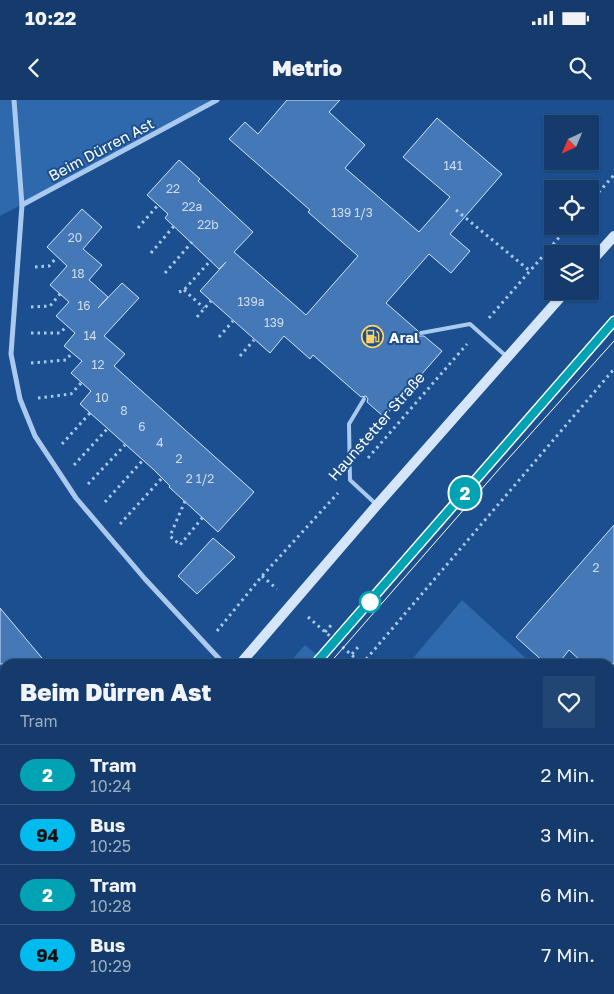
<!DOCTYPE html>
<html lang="de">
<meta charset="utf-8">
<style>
body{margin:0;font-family:"Golos Text",sans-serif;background:#214673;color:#f1f3f6;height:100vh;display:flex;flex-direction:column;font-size:19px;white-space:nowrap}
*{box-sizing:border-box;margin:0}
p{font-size:16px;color:#9dadc1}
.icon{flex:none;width:28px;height:28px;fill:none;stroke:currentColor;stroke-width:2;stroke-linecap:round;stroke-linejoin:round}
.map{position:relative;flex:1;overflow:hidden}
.drawer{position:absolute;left:0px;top:559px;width:615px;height:336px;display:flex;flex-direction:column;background:#143b6b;border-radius:15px 15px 0 0;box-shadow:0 1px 4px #0004,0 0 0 1px #33557e}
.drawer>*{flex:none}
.badge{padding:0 10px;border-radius:16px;font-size:18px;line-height:32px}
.needle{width:32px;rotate:224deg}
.controls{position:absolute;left:544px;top:15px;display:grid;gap:10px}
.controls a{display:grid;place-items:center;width:55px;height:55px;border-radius:0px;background:#143b6b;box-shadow:0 1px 4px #0004,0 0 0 1px #33557e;font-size:25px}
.map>.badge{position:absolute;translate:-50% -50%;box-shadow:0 0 0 2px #fff}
.round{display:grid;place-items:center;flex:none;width:52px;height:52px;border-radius:0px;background:#214673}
.overview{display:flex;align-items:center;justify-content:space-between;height:85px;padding:0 20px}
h1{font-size:24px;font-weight:800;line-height:38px}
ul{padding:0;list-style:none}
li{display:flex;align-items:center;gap:15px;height:60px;padding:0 20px;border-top:1px solid #33557e}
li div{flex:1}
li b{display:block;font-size:19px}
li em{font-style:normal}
li .badge{min-width:55px;font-weight:700;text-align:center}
.status{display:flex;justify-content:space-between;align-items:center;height:35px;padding:0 25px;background:#143b6b;direction:ltr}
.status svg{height:14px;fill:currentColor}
header{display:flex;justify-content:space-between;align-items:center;height:65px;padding:0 20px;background:#143b6b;font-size:22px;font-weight:800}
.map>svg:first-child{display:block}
</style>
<div class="status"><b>10:22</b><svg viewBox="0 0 49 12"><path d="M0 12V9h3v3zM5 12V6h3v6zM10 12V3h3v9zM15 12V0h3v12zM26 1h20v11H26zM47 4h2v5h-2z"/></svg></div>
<header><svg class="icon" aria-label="back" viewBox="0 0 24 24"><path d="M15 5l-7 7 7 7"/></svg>Metrio<svg class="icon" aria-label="search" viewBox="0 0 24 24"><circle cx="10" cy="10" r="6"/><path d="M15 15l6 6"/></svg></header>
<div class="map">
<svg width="614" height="894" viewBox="0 0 614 894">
<rect width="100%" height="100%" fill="#1b4f8f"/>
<g fill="#2e69ad">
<path d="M0,0H217L0,116Z"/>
<path d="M462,500L532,564H408Z"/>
<path d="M305,545L328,564H288Z"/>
<path d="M610,634L614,638V764L610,760Z"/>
<path d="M5,886V890H52L49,894H0V891Z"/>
<path d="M77,890H190L186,894H74Z"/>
<path d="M361,890H542L547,894H358Z"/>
</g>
<g fill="#4478b7" stroke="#cfe3fa">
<path d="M287,0H340L329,12L365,45L345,68L419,132L450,97L403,57L437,18L502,74L450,134L470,151L451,173L429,154L386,203L418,231L419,236H424L442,251L384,317L367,302L368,299L366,296L361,297L313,255L310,259L284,236L270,253L200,191L226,162L219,169L165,118L168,114L147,95L179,60L200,79L198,81L253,132L234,152L306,215L358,156L308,112L310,110L229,39L245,22L258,34Z"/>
<path d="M82,109L102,127L83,149L102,165L89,180L108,197L98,208L122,183L139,198L104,236L125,254L114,266L254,392L218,432L169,387L170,386L153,369L80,304L91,291L71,273L82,261L64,246L75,233L56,216L69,202L50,185L67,166L47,147Z"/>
<path d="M614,425V564H584L569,550L558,564H546L516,537Z"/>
<path d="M213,438L235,457L197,494L178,476Z"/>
<path d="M0,508L47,564H0Z"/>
</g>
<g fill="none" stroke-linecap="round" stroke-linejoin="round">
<g stroke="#a9c9ee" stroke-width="3" stroke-dasharray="2.5 4" stroke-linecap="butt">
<path d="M590,102L614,75"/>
<path d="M456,110L530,171"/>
<path d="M138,128L158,105"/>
<path d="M151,153L174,126"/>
<path d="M35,167L49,166L57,157"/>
<path d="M165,173L192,142"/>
<path d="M184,190L204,208"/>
<path d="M179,192L184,190L211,160"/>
<path d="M31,207L50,206L60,194"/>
<path d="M197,217L211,201"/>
<path d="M489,218L569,126"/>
<path d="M31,233H60L67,226"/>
<path d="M219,237L233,221"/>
<path d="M240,256L254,240"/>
<path d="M31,263L66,260L72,253"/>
<path d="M38,298L71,294L82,282"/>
<path d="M62,344L90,313"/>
<path d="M368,358L467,244"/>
<path d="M74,365L108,328"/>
<path d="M88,384L125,345"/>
<path d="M185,401L170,436L180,445L203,417"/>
<path d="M105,402L143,360"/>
<path d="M120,424L162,378"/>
<path d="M262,476L277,489"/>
<path d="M308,517L362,564"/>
<path d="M217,531L262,476L338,393"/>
<path d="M325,532L333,523"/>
<path d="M352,554L359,546"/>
<path d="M362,564L614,269"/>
<path d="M610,778L614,782"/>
<path d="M0,780L5,775"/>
<path d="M610,835L614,831"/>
<path d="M65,894L69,890"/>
<path d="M165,894L169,890"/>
<path d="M345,894L349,890"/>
<path d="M497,894L500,890"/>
<path d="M557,894L560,890"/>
</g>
<g stroke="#a9c9ee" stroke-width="4">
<path d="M421,233L470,224L506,256"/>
<path d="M364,299L349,324L350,380L377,405"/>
<path d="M610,628L614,631"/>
</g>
<g stroke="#a9c9ee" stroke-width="5">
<path d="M14,0L22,105L11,254L20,299L35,336L76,398L145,479L224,564"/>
<path d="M22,105L217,0"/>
</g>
<g stroke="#d6e6fa" stroke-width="10">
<path d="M590,163L614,136"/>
<path d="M240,564L377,405L566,191"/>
<path d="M0,843L5,837"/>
</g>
<g stroke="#fff" stroke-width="1">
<path d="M315,564L614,221"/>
<path d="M329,564L500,368L614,241"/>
<path d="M21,894L25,890"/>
<path d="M39,894L42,890"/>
</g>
</g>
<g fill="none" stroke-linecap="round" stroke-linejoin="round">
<defs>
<path id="line" d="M315,564L614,221"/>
</defs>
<use href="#line" stroke="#fff" stroke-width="11"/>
<use href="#line" stroke="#00a3b4" stroke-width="8"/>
</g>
<defs>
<symbol id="fuel-ring" viewBox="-11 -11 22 22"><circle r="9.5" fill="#1b4f8f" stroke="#ffd166" stroke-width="1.5"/><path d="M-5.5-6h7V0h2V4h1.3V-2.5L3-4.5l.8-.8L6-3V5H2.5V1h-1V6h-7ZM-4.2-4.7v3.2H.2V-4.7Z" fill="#ffd166"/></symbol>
</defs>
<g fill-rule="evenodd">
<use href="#fuel-ring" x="360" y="224" width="25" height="25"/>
</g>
<circle fill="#fff" stroke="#00a3b4" stroke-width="2.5" cx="370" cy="502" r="10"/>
<g text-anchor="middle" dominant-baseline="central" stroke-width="4" stroke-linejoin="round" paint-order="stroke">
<g font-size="12" fill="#d0dded">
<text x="453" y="65">141</text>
<text x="173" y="88">22</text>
<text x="192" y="106">22a</text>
<text x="352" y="112">139 1/3</text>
<text x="208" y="124">22b</text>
<text x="75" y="137">20</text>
<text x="78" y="173">18</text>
<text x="251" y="201">139a</text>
<text x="84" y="205">16</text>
<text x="274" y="222">139</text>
<text x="90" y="235">14</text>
<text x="98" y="264">12</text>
<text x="102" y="297">10</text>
<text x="124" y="310">8</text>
<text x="142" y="326">6</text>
<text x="160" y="342">4</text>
<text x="179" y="358">2</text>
<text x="200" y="378">2 1/2</text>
<text x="596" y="467">2</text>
</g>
<g font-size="15" fill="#fff" stroke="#1b4f8f">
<text transform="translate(101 49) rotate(-28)">Beim Dürren Ast</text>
<text transform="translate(376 326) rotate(-49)">Haunstetter Straße</text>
</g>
<g font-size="15" font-weight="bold" fill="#fff" stroke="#1b4f8f" text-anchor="start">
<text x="389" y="237">Aral</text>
</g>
</g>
</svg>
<div class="controls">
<a><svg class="needle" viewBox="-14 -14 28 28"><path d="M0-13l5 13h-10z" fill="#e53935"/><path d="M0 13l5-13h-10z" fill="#9dadc1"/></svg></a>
<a><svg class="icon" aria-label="locate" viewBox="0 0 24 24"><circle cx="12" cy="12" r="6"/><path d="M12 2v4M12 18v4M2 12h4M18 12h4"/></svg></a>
<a><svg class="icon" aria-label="layers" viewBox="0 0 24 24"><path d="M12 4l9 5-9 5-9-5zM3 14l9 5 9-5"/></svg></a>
</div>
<b class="badge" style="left:465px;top:393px;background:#00a3b4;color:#fff">2</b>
<section class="drawer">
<div class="overview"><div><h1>Beim Dürren Ast</h1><p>Tram</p></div><a class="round"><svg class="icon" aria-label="heart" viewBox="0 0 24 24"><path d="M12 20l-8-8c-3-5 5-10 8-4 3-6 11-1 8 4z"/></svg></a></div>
<ul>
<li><span class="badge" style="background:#00a3b4;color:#fff">2</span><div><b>Tram</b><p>10:24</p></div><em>2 Min.</em></li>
<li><span class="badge" style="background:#0be;color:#111">94</span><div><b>Bus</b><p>10:25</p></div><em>3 Min.</em></li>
<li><span class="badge" style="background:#00a3b4;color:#fff">2</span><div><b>Tram</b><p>10:28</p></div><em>6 Min.</em></li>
<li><span class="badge" style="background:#0be;color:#111">94</span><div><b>Bus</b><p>10:29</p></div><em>7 Min.</em></li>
</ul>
</section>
</div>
